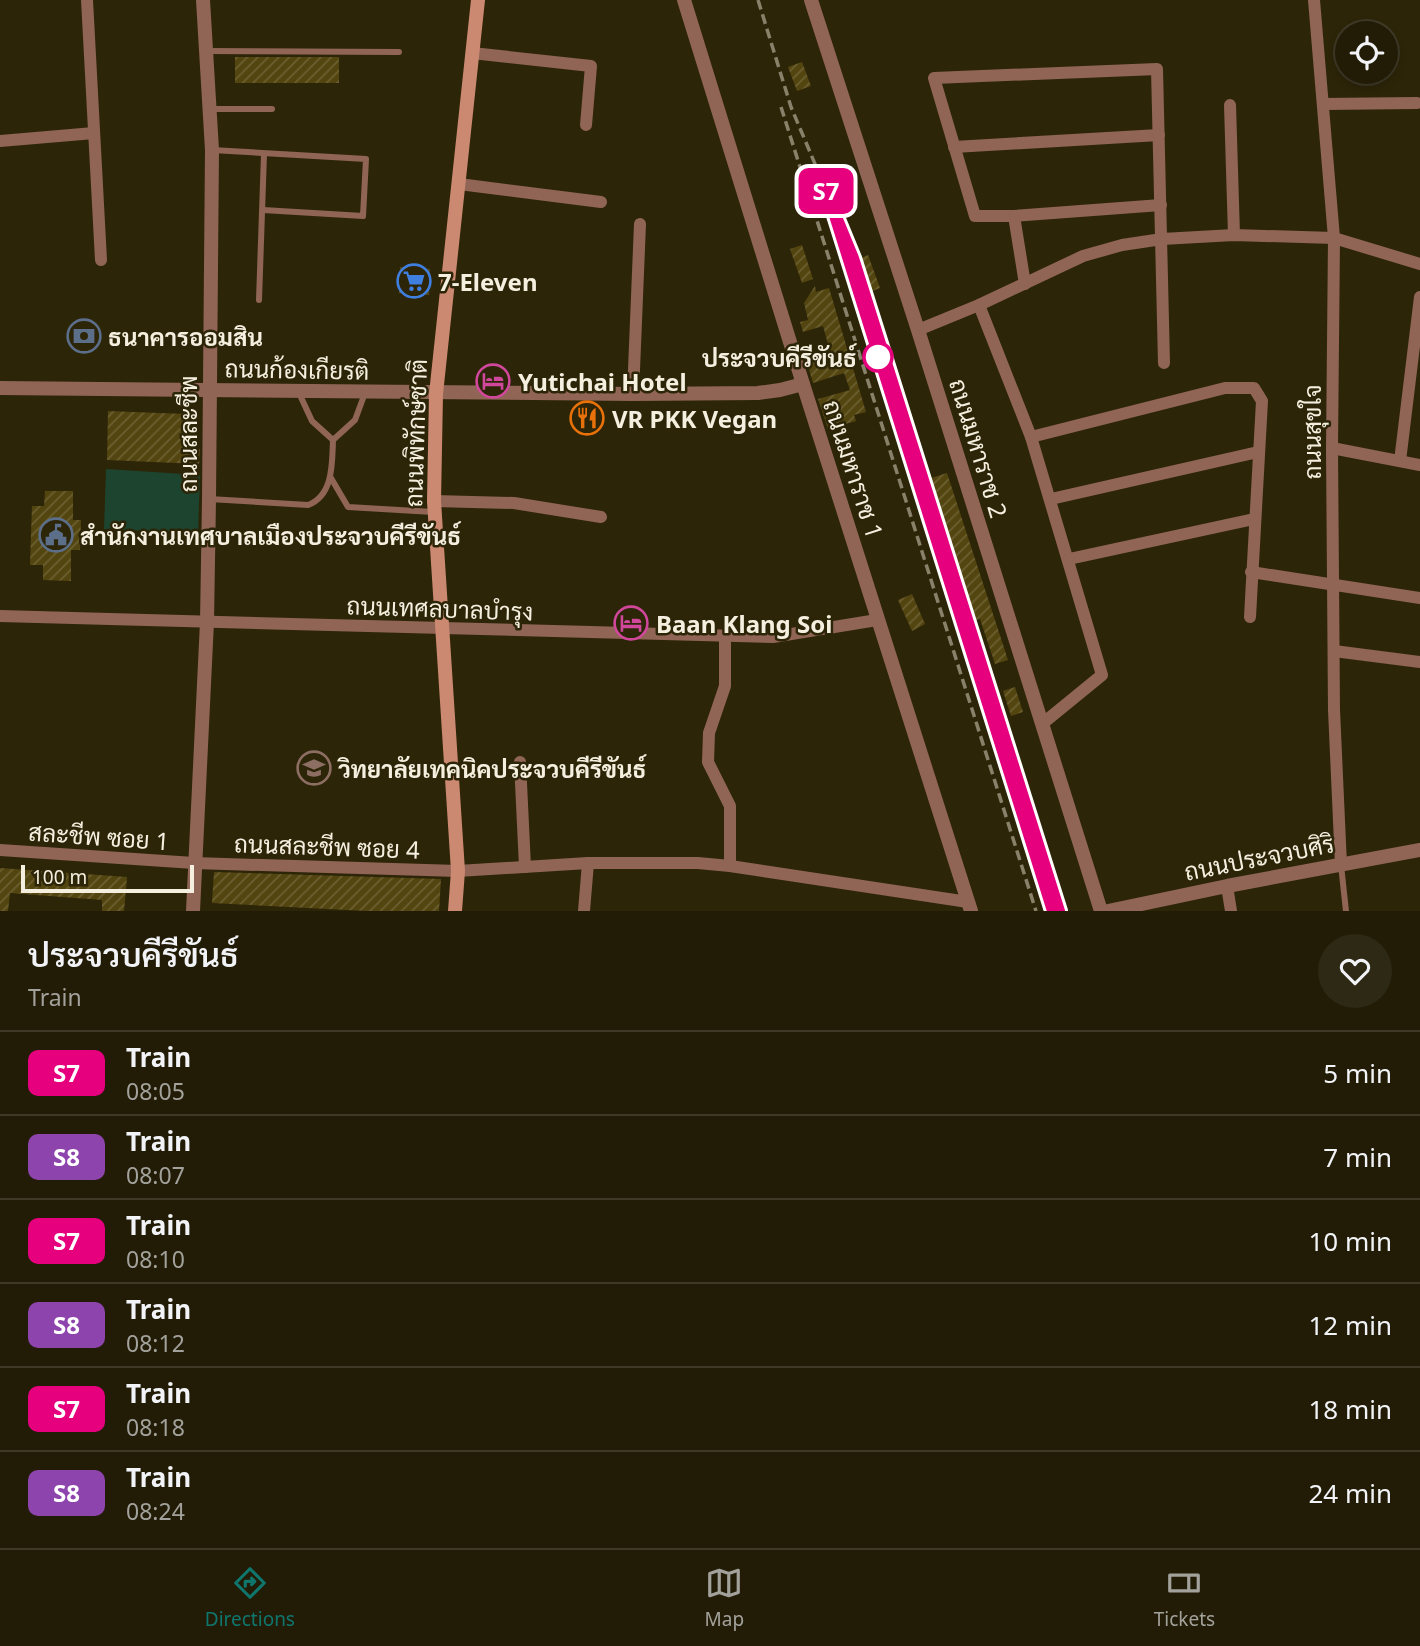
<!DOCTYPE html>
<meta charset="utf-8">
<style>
body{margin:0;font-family:"Noto Sans",Sarabun,sans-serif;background:#2e2914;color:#f1f3f6;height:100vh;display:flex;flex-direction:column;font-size:26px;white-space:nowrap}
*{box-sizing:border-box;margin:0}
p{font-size:23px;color:#a2a19b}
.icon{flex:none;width:38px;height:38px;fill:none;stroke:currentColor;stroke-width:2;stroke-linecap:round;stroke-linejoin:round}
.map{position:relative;height:911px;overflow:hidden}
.panel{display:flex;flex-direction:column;background:#221c06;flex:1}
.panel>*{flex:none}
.badge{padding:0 14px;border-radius:10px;font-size:24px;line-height:46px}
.controls{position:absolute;left:1335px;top:21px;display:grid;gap:14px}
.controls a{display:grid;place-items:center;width:63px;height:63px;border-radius:50%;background:#221c06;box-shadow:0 4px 10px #0003,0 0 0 2px #3f3a28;font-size:35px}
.scale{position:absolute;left:21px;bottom:18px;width:173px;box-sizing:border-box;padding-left:7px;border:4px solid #f4efdf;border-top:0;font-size:19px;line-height:24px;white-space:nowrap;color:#f4efdf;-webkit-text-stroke:5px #2d2508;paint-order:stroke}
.map>.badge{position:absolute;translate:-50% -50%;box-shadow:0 0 0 4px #fff}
.round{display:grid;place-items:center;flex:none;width:74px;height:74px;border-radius:37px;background:#2e2914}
.overview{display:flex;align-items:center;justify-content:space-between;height:119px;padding:0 28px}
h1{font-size:33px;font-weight:600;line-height:52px}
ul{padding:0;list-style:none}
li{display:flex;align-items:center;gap:21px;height:84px;padding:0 28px;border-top:2px solid #3f3a28}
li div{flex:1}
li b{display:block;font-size:26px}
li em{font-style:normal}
li .badge{min-width:77px;font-weight:700;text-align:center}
.dock{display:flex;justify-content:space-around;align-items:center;height:98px;border-top:2px solid #3f3a28;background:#221c06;font-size:19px;color:#a2a19b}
.dock a{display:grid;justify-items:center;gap:4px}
.dock .current{color:#0f766e}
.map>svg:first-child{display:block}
</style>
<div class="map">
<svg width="1420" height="911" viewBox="0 0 1420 911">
<defs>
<pattern id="building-hatch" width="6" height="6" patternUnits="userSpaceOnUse" patternTransform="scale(1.75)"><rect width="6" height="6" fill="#53450f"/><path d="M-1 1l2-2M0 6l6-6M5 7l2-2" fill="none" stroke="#6c6032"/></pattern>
</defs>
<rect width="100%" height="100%" fill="#2d2508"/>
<path fill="#1c442e" d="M106,469L200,475L198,533L104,529Z"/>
<g fill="url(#building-hatch)">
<rect x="235" y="57" width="104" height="26"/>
<path d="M802,62L811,86L797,91L788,67Z"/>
<path d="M802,245L813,279L802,283L790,249Z"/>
<path d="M868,255L880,288L870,292L858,259Z"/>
<path d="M400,267L430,269L429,295L399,293Z"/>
<path d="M815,286L816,292L829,288L866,412L854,415L856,421L828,429L818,399L850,390L844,373L813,383L807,363L831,355L823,326L803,332L800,322L808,320L804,303Z"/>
<path d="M108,411L186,414L185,447L200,449L199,464L107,460Z"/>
<path d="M947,473L1008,660L995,664L980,619L976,620L931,478Z"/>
<path d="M45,491H73V520H81L80,550H71V581L43,580V565H30L32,506H44Z"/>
<path d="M912,594L925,624L912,631L898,600Z"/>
<path d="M1015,687L1023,712L1011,716L1003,691Z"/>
<path d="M0,868L127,877L124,911H102V900L10,893L8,911H0Z"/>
<path d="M214,872L441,879L439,911H367L212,903Z"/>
</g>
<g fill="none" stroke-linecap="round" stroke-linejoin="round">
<g stroke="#906556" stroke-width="6">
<path d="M206,51L399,52"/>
<path d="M211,109H272"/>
<path d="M212,150L366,159L363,216L263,210"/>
<path d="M259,300L264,154"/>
<path d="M299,393L312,421L333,440"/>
<path d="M331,478L348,507L433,512"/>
<path d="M209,499L308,505C334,495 332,462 333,440L355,420L365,393"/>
<path d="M1341,865L1346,911"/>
</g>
<g stroke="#906556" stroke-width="12">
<path d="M87,0L101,260"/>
<path d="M1314,0L1334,238L1332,448L1334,710L1341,865"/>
<path d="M472,53L591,66L586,125"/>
<path d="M1324,104L1417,103"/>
<path d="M1230,105L1234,235"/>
<path d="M0,141L94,133"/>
<path d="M954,147L1159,135"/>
<path d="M459,184L601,202"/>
<path d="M1014,216H975L934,78L1157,69L1164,363"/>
<path d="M1025,284L1014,216L1161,205"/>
<path d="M979,305L1031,437L1102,675L1042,724"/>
<path d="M918,330L979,305L1083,256L1122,245L1162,239L1234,235L1334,238L1420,264"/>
<path d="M633,394L640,224"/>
<path d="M1031,437L1225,388H1254L1262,401L1250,617"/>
<path d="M1332,448L1420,465"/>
<path d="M1400,461L1420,297"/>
<path d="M1051,499L1258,452"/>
<path d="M434,501L514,503L601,517"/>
<path d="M1069,559L1254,519"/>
<path d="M1251,572L1420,598"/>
<path d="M0,616L773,637L877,620"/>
<path d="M725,637V686L709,733L708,762L730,806V866"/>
<path d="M1334,651L1420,662"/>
<path d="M520,762L525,867"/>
<path d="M0,850L194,863L458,871L588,863H698L730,866L968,902"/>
<path d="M1227,886L1231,911"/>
<path d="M584,911L588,863"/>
</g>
<g stroke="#906556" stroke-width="14">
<path d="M684,0L803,384L971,911"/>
<path d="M811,0L918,330L1101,911"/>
<path d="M0,388L633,394L758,393L780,390L803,384"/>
<path d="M193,911L207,622L209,499L212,150L203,0"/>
<path d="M1108,911L1227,886L1420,850"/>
</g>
<path stroke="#cc8971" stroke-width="14" d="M455,911L458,871L434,501L436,394L478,0"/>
<g stroke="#88826b" stroke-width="3.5" stroke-dasharray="10 5" stroke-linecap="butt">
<path d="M758,0L791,107L826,190L1052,911"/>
<path d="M781,107L1036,911"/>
</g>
</g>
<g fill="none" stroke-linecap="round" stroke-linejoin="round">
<defs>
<path id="line" d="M1052,911L826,190L854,258L1060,911"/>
</defs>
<use href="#line" stroke="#fff" stroke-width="16"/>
<use href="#line" stroke="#e6007e" stroke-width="10"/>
</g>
<defs>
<symbol id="supermarket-ring" viewBox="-11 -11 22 22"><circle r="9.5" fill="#2d2508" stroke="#3f7fe0" stroke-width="1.5"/><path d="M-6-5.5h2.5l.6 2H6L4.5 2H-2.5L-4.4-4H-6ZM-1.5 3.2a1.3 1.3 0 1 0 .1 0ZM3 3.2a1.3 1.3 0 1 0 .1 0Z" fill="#3f7fe0"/></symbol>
<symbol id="bank-ring" viewBox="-11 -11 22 22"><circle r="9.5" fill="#2d2508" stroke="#5c6f8a" stroke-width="1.5"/><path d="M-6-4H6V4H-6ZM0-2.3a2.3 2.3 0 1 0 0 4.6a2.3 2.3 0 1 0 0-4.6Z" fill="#5c6f8a"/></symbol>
<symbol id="hotel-ring" viewBox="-11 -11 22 22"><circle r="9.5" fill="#2d2508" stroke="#d1479c" stroke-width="1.5"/><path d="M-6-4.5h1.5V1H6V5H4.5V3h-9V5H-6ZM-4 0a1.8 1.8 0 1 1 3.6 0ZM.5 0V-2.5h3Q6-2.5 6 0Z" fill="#d1479c"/></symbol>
<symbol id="restaurant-ring" viewBox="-11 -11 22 22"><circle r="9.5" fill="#2d2508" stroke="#e8710a" stroke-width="1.5"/><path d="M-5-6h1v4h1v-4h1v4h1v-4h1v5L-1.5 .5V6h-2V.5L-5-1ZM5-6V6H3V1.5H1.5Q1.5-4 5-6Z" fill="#e8710a"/></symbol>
<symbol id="civic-ring" viewBox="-11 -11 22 22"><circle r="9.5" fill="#2d2508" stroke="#5c6f8a" stroke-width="1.5"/><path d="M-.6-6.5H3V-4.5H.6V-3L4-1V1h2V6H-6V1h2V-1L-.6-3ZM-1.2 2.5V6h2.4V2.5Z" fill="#5c6f8a"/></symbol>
<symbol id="university-ring" viewBox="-11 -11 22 22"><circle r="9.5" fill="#2d2508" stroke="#8d6e63" stroke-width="1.5"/><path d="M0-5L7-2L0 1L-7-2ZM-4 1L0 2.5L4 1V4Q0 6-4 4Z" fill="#8d6e63"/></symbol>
</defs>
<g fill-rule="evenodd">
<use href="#supermarket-ring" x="395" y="262" width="38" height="38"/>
<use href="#bank-ring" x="65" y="317" width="38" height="38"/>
<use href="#hotel-ring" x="474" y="362" width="38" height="38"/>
<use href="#restaurant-ring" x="568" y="399" width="38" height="38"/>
<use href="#civic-ring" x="37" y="516" width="38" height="38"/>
<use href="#hotel-ring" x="612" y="604" width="38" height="38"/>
<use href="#university-ring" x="295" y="749" width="38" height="38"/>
</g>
<circle fill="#fff" stroke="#e6007e" stroke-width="3.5" cx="878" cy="357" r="14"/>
<g text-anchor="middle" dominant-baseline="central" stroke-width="5" stroke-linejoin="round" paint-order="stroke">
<g font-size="24" font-weight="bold" fill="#f4efdf" stroke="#2d2508" text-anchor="start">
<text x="438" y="281">7-Eleven</text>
<text x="108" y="336">ธนาคารออมสิน</text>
<text x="518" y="381">Yutichai Hotel</text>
<text x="612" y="418">VR PKK Vegan</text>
<text x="80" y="535">สำนักงานเทศบาลเมืองประจวบคีรีขันธ์</text>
<text x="656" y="623">Baan Klang Soi</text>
<text x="338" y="768">วิทยาลัยเทคนิคประจวบคีรีขันธ์</text>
</g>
<g font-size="24" font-weight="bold" fill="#f4efdf" stroke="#2d2508" text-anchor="end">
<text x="857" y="357">ประจวบคีรีขันธ์</text>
</g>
<g font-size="24" fill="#f4efdf" stroke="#2d2508">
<text transform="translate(297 369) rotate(1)">ถนนก้องเกียรติ</text>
<text transform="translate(1311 432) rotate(-90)">ถนนสุขใจ</text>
<text transform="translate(415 433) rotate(-88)">ถนนพิทักษ์ชาติ</text>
<text transform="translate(187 434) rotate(-90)">ถนนสละชีพ</text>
<text transform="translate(979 448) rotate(73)">ถนนมหาราช 2</text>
<text transform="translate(854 469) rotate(72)">ถนนมหาราช 1</text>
<text transform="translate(440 608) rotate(2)">ถนนเทศลบาลบำรุง</text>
<text transform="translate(99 836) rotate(4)">สละชีพ ซอย 1</text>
<text transform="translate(327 846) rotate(2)">ถนนสละชีพ ซอย 4</text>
<text transform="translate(1259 857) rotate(-11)">ถนนประจวบศิริ</text>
</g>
</g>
</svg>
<div class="controls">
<a><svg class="icon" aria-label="locate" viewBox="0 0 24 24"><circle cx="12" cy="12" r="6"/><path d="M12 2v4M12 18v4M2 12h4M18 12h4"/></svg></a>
</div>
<div class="scale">100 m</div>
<b class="badge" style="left:826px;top:191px;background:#e6007e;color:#fff">S7</b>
</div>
<section class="panel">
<div class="overview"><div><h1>ประจวบคีรีขันธ์</h1><p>Train</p></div><a class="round"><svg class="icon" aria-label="heart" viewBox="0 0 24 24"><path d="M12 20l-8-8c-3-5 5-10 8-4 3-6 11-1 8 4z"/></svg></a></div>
<ul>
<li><span class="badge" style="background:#e6007e;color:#fff">S7</span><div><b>Train</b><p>08:05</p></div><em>5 min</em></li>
<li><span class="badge" style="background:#8e44ad;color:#fff">S8</span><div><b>Train</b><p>08:07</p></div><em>7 min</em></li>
<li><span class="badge" style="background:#e6007e;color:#fff">S7</span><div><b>Train</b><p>08:10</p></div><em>10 min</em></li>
<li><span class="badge" style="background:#8e44ad;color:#fff">S8</span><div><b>Train</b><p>08:12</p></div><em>12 min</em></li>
<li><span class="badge" style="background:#e6007e;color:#fff">S7</span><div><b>Train</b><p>08:18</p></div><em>18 min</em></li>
<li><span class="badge" style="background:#8e44ad;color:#fff">S8</span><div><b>Train</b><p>08:24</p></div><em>24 min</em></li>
</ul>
</section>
<nav class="dock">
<a class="current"><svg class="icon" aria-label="directions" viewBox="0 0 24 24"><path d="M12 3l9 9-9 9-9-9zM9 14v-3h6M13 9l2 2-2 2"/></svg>Directions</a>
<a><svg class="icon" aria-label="map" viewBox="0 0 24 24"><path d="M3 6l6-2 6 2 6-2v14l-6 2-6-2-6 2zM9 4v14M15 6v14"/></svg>Map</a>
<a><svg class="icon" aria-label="tickets" viewBox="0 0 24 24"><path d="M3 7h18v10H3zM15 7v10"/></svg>Tickets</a>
</nav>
